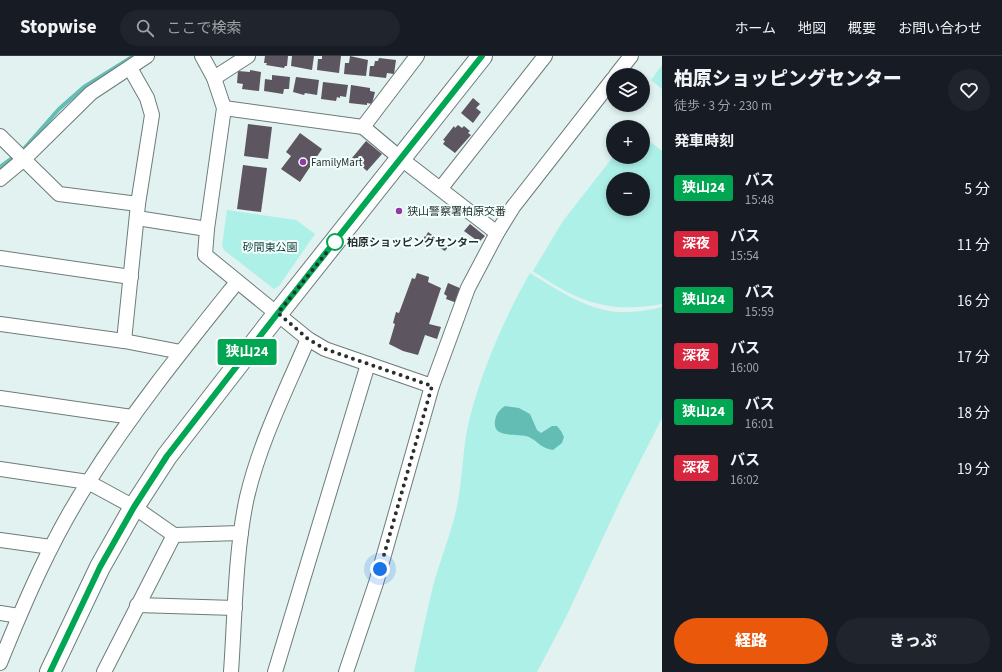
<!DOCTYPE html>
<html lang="ja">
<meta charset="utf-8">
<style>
body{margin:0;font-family:"Source Sans 3","Noto Sans JP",sans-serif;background:#20242c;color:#f1f3f6;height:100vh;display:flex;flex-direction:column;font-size:15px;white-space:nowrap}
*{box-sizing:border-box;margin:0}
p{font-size:13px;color:#9ea1a6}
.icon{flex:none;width:22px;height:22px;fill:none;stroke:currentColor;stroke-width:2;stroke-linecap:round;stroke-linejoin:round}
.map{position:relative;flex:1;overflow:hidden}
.panel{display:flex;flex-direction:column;background:#171b24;width:340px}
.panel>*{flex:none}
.badge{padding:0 8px;border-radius:3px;font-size:14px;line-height:26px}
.controls{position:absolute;left:606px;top:12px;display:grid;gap:8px}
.controls a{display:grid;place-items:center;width:44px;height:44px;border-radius:50%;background:#171b24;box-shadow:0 2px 6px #0003;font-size:20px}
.you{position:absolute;width:20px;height:20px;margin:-10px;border:3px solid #fff;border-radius:50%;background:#1a73e8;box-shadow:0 0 0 6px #1a73e833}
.map>.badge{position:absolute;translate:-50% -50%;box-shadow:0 0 0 2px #fff}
h2{padding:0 12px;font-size:15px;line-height:36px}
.round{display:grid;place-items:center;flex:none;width:42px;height:42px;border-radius:21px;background:#20242c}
.head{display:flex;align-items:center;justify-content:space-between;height:68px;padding:0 12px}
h1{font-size:19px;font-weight:800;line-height:30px}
.primary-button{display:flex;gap:8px;margin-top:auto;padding:8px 12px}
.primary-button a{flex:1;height:46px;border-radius:24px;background:#ea580c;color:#fff;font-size:16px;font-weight:800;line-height:46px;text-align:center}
.primary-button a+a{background:#20242c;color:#f1f3f6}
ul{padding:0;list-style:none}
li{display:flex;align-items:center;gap:12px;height:56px;padding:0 12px}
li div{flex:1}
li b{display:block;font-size:15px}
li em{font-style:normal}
li .badge{min-width:44px;font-weight:700;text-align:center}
header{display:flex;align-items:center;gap:24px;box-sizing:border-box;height:56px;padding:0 20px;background:#171b24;border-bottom:1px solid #363941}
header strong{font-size:19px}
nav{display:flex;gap:22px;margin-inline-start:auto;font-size:14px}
.search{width:280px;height:36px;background:#20242c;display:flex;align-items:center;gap:10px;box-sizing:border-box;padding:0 14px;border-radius:22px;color:#9ea1a6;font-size:15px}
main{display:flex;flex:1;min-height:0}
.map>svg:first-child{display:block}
</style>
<header>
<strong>Stopwise</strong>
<div class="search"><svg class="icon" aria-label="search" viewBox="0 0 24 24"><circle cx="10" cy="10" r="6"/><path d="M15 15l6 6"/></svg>ここで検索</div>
<nav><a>ホーム</a><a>地図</a><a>概要</a><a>お問い合わせ</a></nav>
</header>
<main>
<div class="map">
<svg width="662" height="616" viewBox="0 0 662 616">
<rect width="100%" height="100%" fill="#e1f2f0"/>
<g fill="#adf0e8" fill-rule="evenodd">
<path d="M662,9V33L651,24Z"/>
<path d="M643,80L662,95V248C607,258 577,245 533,215L563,165L613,101H643ZM613,123H643V153H613Z"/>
<path d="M227,154L296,164L315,178L279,230L274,233L224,194L222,190Z"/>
<path d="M530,217C558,234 586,254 619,256C633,257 649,254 662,251V362L622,441L566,561L537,616H414C420,588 426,559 433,530C440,505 450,480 456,455C463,425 462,394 469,365C482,313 504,263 530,217Z"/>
</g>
<path fill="#64bdb5" d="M505,350L519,352L530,358L537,374L541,377L552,370H557L561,375L564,381L562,387L553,394C540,392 539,386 529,381C518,376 492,384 495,365C496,358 499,354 505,350Z"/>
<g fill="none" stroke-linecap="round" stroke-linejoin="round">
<g stroke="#64bdb5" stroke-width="4">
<path d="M22,95L59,53L84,31L132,1"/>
<path d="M0,111L12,102"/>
</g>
</g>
<g fill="#5d555f">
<path d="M265,0H288L287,10H285L284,12L266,9L267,7H264Z"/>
<path d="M292,0H314L312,14L291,10Z"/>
<path d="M322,0H341L339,17L317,14L318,3H322Z"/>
<path d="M350,0L368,4L366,20L344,18L345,7H349Z"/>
<path d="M379,2L396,4L394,18L387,17L386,22L369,20L370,10H374L375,5H378Z"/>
<path d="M250,14L261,16L259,35L242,33L243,28L237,27L238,15L250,16Z"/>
<path d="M272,19L290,21L289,33H284L283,38L264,35L265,23L272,24Z"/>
<path d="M296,21L319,24L317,39L305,37L304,39L293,36Z"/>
<path d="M323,26L348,29L346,41L340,40V42L337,41L336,45L321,43Z"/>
<path d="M351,29L370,32V35L375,36L372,48L367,47V49L349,47Z"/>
<path d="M473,42L480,48L476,52L481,56L473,67L461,57Z"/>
<path d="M248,68L272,71L268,103L244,100Z"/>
<path d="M458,69L462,72L464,70L470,75L468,77L471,79L455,97L443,88L445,85L443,84L454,70L455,72Z"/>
<path d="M300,77L322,93L300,126L281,113L291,100L286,96Z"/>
<path d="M366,85L382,98L367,115L352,102Z"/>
<path d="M243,109L267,112L261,156L237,153Z"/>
<path d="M470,168L485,180L479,186L464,175Z"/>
<path d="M428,176L443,187L440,191L426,180Z"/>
<path d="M425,180L431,185L427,191L421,186Z"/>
<path d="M444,188L448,191L445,195L440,192Z"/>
<path d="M417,217L429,221L428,226L441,232L429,268L441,271L437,283L425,279L418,299L403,295L389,288L395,268L393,267L396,256L399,257L412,222L415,223Z"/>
<path d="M448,227L462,233L457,247L446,243L447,240L444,238Z"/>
</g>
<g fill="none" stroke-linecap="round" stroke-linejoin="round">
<defs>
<g id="street">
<path d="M202,0L214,22L224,52L207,173L205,199L308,283L325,293L432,330"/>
<path d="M616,19L631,0"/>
<path d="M214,22L248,0"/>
<path d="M224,52L363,71L417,0"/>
<path d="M363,71L400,102L497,177"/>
<path d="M0,80L59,138L138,148"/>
<path d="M0,123L24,103L91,37L147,0"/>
<path d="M441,132L545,0"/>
<path d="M137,162L207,173"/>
<path d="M0,202L131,221"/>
<path d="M0,268L124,285L181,296"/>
<path d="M124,285L138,148L152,59L147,42L130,12"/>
<path d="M0,342L132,361"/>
<path d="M0,413L88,426L134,451L174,479L241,477"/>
<path d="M0,484L51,491"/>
<path d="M137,549L235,552"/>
<path d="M0,557L19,560"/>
<path d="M0,607C25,545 52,482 89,425C133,355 185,291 237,226"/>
<path d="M104,616L174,479"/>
<path d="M231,616C235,560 235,496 247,441C260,386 286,334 308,283"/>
<path d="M275,616L368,308"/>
<path d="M346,616L376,527L432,330L468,232L497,177L513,151L613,23"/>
</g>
<path id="secondary" d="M50,616L100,511L134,451L167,400L278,257L482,0"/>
</defs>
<use href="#street" stroke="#6d7c7a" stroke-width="16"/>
<use href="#secondary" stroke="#6d7c7a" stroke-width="22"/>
<use href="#street" stroke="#fff" stroke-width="14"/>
<use href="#secondary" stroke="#fff" stroke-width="20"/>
</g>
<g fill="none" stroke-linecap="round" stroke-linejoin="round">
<defs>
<path id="line" d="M50,616L100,511L134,451L167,400L278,257L482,0"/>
</defs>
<use href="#line" stroke="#fff" stroke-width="9"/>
<use href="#line" stroke="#00a651" stroke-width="6"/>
<path stroke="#292f2e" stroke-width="4" stroke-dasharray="0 7.2" d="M335,186L278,257L308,283L325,293L432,330L380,513"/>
</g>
<g fill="#913aa7" stroke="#f1fffd" stroke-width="1.5">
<circle cx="303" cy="106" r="4"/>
<circle cx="399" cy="155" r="4"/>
</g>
<circle fill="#fff" stroke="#00a651" stroke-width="2" cx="335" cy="186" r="8"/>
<g text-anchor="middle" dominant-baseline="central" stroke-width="4" stroke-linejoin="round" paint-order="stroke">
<g font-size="11" fill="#292f2e" stroke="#f1fffd" text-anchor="start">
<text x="311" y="106">FamilyMart</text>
<text x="407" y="155">狭山警察署柏原交番</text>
</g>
<g font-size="11" font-weight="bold" fill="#292f2e" stroke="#f1fffd" text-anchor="start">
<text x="347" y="186">柏原ショッピングセンター</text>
</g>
<g font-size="11" fill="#1b4440" stroke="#f1fffd">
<text x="270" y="191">砂間東公園</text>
</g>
</g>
</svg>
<div class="controls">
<a><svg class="icon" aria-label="layers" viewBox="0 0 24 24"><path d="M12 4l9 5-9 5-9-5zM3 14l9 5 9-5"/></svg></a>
<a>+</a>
<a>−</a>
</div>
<div class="you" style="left:380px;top:513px"></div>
<b class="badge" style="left:247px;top:296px;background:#00a651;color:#fff">狭山24</b>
</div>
<section class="panel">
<div class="head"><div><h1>柏原ショッピングセンター</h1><p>徒歩 · 3 分 · 230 m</p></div><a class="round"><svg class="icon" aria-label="heart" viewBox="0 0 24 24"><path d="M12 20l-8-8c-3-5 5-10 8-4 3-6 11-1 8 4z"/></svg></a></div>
<h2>発車時刻</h2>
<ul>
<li><span class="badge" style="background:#00a651;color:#fff">狭山24</span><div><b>バス</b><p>15:48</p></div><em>5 分</em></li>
<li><span class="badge" style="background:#d7263d;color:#fff">深夜</span><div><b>バス</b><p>15:54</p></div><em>11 分</em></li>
<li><span class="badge" style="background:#00a651;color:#fff">狭山24</span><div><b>バス</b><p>15:59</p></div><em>16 分</em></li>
<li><span class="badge" style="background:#d7263d;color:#fff">深夜</span><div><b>バス</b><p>16:00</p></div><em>17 分</em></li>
<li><span class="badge" style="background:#00a651;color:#fff">狭山24</span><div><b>バス</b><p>16:01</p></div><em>18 分</em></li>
<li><span class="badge" style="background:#d7263d;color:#fff">深夜</span><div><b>バス</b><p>16:02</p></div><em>19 分</em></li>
</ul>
<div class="primary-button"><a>経路</a><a>きっぷ</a></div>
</section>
</main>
